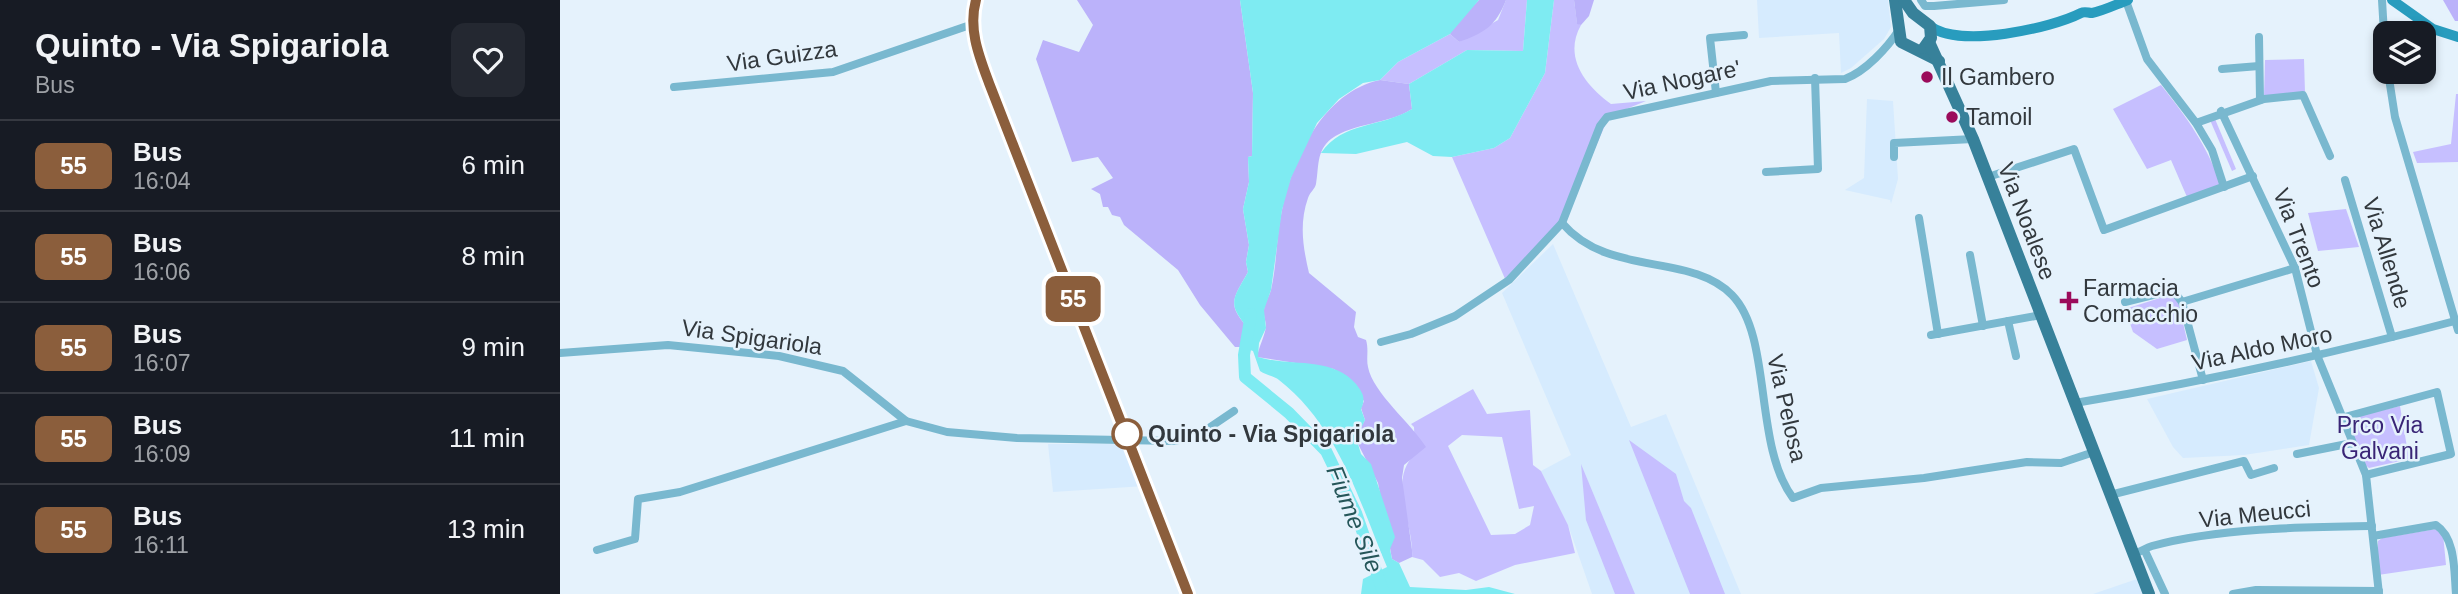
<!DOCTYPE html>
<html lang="it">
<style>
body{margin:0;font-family:Arial,sans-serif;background:#242831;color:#f1f3f6;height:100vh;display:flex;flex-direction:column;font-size:26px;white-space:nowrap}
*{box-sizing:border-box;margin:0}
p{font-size:23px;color:#9ea1a6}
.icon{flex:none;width:38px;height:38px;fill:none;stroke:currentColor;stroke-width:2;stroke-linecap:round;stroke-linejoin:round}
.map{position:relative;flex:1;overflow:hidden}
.panel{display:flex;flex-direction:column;background:#171b24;width:560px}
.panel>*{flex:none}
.badge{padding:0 14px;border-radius:10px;font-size:24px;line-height:46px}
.fabs{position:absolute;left:1813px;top:21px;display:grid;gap:14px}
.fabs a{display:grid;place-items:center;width:63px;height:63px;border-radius:14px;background:#171b24;box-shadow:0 4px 10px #0003;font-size:35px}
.map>.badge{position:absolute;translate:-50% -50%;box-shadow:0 0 0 4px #fff}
.round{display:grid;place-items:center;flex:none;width:74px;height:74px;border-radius:14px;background:#242831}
.overview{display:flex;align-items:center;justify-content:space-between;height:119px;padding:0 35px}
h1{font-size:33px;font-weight:700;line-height:52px}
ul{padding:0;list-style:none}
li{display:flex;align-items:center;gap:21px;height:91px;padding:0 35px;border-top:2px solid #363941}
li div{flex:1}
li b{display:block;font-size:26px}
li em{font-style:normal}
li .badge{min-width:77px;font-weight:700;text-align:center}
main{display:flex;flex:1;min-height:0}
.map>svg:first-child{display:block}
</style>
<main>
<section class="panel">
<div class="overview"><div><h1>Quinto - Via Spigariola</h1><p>Bus</p></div><a class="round"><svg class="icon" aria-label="heart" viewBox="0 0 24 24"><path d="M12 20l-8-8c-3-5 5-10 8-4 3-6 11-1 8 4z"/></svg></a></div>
<ul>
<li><span class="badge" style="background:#8b5e3c;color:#fff">55</span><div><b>Bus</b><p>16:04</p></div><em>6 min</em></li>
<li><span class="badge" style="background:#8b5e3c;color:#fff">55</span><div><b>Bus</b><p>16:06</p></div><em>8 min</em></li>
<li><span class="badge" style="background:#8b5e3c;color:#fff">55</span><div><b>Bus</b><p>16:07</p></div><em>9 min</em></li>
<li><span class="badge" style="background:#8b5e3c;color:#fff">55</span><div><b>Bus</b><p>16:09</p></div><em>11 min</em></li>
<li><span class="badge" style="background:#8b5e3c;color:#fff">55</span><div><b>Bus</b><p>16:11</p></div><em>13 min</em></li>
</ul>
</section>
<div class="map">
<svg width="1898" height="594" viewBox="0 0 1898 594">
<rect width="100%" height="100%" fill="#e5f2fc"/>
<g fill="#d6ebfe">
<path d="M1197,0H1328L1331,27L1324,39L1291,68L1281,73L1279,33L1199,38Z"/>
<path d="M1307,99L1333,101L1338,179L1331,204L1330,200L1285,190L1304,178Z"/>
<path d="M993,244L1071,427L1106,414L1181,594H1032L1008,525L981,471L1011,455L942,293Z"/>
<path d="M1751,361L1759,388L1749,445L1684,455L1623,458L1613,447L1587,399Z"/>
<path d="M488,444H566L585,486L493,492Z"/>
<path d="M1577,579L1583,594H1533Z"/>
</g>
<g fill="#c6bfff" fill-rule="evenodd">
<path d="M946,0H967L963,51L907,50L849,84L820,80L838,62L890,34L899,42L938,20Z"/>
<path d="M994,0H1014L1017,23L1021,25C1003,57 1025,85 1051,104L1086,101L1049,116L1005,218L946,281L892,157L934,148L950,138L985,73Z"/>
<path d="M1744,59L1745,93L1704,97L1705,60Z"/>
<path d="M1601,85C1628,119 1646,144 1661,185L1627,197L1611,160L1587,169L1553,109Z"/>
<path d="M1896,94H1898V162L1857,163L1853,152L1891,144Z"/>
<path d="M1655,119L1676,169L1672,171L1650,120Z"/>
<path d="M1786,209L1799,247L1758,251L1748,213Z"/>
<path d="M1616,293L1627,340L1597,349L1573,332L1565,309Z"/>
<path d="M913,389L927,414L970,410L973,465L981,471L1008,525L1015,553L955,565L916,581L899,573L880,577L863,560L852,557C854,523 827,481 855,454L854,427L851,424ZM902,435L942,437L959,509L974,506L970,525L955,534L931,535L888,446Z"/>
<path d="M1840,406L1849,459L1809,468L1803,463L1786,419Z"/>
<path d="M1069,440L1116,474L1124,501L1131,508L1165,594H1130Z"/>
<path d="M1021,464L1075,594H1055L1026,520Z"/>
<path d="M1876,529L1883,534L1886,565L1818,575V541L1822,538Z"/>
</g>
<g fill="#bbb2fa">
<path d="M517,0H680L693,93L692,156L688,157L689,182L683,209L689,245L686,262L688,272C673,299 666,304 689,329L681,339V347H675L640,305L618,270L564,225L560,217L552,215L548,207H543L540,194L531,189L553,178L538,157L512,162L476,59L483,40L519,52L533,25Z"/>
<path d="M919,0H946C936,26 924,33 899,42L890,34L892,28Z"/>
<path d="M1014,0H1034L1029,16L1021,25L1017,24Z"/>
<path d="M1883,0H1898V21H1895Z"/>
<path d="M820,80L849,84L852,109C827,125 795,122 771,139C756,151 759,168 756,184C755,189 750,192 748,198C739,224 743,247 749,273L796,312L794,327L798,337L806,340C809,350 806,358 808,367C813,393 851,423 866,447L844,465L842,478L852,550V557L839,563L832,559L818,483L798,444L799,431L805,420L801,408L804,401L774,369L697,357C699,346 705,336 706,326C706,321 703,316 704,310C704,304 709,297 711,290C717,265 716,236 722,210C733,158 763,92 820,80Z"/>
</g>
<g fill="#7eebf2">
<path d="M680,0H919L890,34L838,62L820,80L803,83L779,99L757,123L731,178L722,210L711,290L704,310L706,328L699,343L698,357C729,367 772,356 796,384C803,393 806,398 801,409L805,420L799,432L798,444L801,454L811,464L835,537L830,549L832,559L839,563L850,587L906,590L929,587L955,594H801L803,579L827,567C799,501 779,427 719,380C714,376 706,375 700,371L693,351L681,347V339L689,329C666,303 673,299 688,272L686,262L689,245L683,209L689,182L688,157L692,156L693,93Z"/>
<path d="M967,0H994L985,73L950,138L934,148L892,157L873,156L847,142L796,154L761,153C783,121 821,128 852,109L849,84L907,50L963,51Z"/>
</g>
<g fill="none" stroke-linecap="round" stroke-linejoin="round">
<path stroke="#7eebf2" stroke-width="12" d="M691,314L684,355L685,377L729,413L766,451L796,513L824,594"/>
<g stroke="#79b8cf" stroke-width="8">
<path d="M1361,0L1365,6H1374L1444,0"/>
<path d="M1822,0L1825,50"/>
<path d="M1566,1L1587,59L1636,123L1652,150L1664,187"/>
<path d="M1699,37L1700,100"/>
<path d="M1662,69L1699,66"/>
<path d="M1828,72L1835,117L1898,330"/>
<path d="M114,87L273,72L413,24"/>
<path d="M1156,93L1150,38L1184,35"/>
<path d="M1661,111L1735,268L1757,355L1806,475L1819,594"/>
<path d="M1636,123L1704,99L1743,95L1770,156"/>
<path d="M1334,157V143L1413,139"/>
<path d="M1206,172L1258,169L1255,78"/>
<path d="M1428,177L1514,149L1544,230L1693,176"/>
<path d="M1785,180L1832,337"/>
<path d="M1359,218L1378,334"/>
<path d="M1002,223C1049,278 1130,252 1172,295C1213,337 1193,445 1233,498L1261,488L1364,478L1467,462L1501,463L1534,452"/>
<path d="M1410,255L1423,326"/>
<path d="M1565,302L1609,291L1615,293L1622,302L1643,380"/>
<path d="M1622,302L1735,268"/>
<path d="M1448,321L1456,356"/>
<path d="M1371,335L1481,315"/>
<path d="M821,342L851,334L895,316L949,280L1002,223L1040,126L1047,117L1211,81L1285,79C1306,71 1327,48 1339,30"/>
<path d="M0,353L108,345L219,356L283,371L346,421L387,432L457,438L614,441L637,436L674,411"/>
<path d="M1515,403C1643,382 1770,354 1895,321"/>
<path d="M1781,418L1877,392L1891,454L1806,475"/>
<path d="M1737,454L1792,443"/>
<path d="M1550,495L1684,461L1691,475L1714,468"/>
<path d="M1813,536L1876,525C1896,538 1894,572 1896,594"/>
<path d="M37,550L75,539L78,499L120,492L346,421"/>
<path d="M1585,551L1605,594"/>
<path d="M1573,554C1581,552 1585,548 1592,546C1658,528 1744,527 1812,526"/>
<path d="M1673,594L1696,590L1819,591"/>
</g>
<g stroke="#289cbe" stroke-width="10">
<path d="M416,0L413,24L429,83L628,594"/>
<path d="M1832,0L1873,29L1898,37"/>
<path d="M1370,26C1399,49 1492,28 1521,13C1525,11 1528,13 1532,13C1543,11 1557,4 1568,0"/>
</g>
<g stroke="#37819a" stroke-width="12">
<path d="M1335,0L1341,42L1379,61"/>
<path d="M1344,0L1353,13L1370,26L1371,38L1364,48"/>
<path d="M1369,42L1413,139L1589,594"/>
</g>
</g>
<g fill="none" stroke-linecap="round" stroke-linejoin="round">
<defs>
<path id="line" d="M416,0C408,29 419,56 429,83L628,594"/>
</defs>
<use href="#line" stroke="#fff" stroke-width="16"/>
<use href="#line" stroke="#8b5e3c" stroke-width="10"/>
</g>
<g fill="#9b0b5b" stroke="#e5f2fc" stroke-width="2.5">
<circle cx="1367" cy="77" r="7"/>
<circle cx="1392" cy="117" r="7"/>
<path d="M1505.5 290.5h7v7h7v7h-7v7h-7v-7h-7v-7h7z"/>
</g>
<circle fill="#fff" stroke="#8b5e3c" stroke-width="3.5" cx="567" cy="434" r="14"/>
<g text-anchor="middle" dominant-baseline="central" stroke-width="5" stroke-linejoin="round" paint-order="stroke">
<g font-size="23" fill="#32383d" stroke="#e5f2fc">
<text transform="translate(222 56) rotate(-8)">Via Guizza</text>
<text transform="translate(1122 80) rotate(-12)">Via Nogare'</text>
<text transform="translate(1467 221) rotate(69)">Via Noalese</text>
<text transform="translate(1739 238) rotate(69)">Via Trento</text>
<text transform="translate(1827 253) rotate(73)">Via Allende</text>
<text transform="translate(192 337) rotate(8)">Via Spigariola</text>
<text transform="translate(1702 348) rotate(-12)">Via Aldo Moro</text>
<text transform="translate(1227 408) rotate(77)">Via Pelosa</text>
<text transform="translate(1695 514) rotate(-6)">Via Meucci</text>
</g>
<g font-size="23" fill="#32383d" stroke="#e5f2fc" text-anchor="start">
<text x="1381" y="77">Il Gambero</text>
<text x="1406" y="117">Tamoil</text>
<text x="1523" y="288">Farmacia<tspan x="1523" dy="26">Comacchio</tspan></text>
</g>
<g font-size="23" fill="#392576" stroke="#e5f2fc">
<text x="1820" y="425">Prco Via<tspan x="1820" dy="26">Galvani</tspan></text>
</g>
<g font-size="23" font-weight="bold" fill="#32383d" stroke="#e5f2fc" text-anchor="start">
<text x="588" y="434">Quinto - Via Spigariola</text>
</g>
<g font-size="24" font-style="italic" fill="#255659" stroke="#e5f2fc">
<text transform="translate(795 519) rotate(68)">Fiume Sile</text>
</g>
</g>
</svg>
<div class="fabs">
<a><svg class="icon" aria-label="layers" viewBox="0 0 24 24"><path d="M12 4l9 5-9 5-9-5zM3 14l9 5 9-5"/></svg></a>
</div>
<b class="badge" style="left:513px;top:299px;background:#8b5e3c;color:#fff">55</b>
</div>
</main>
